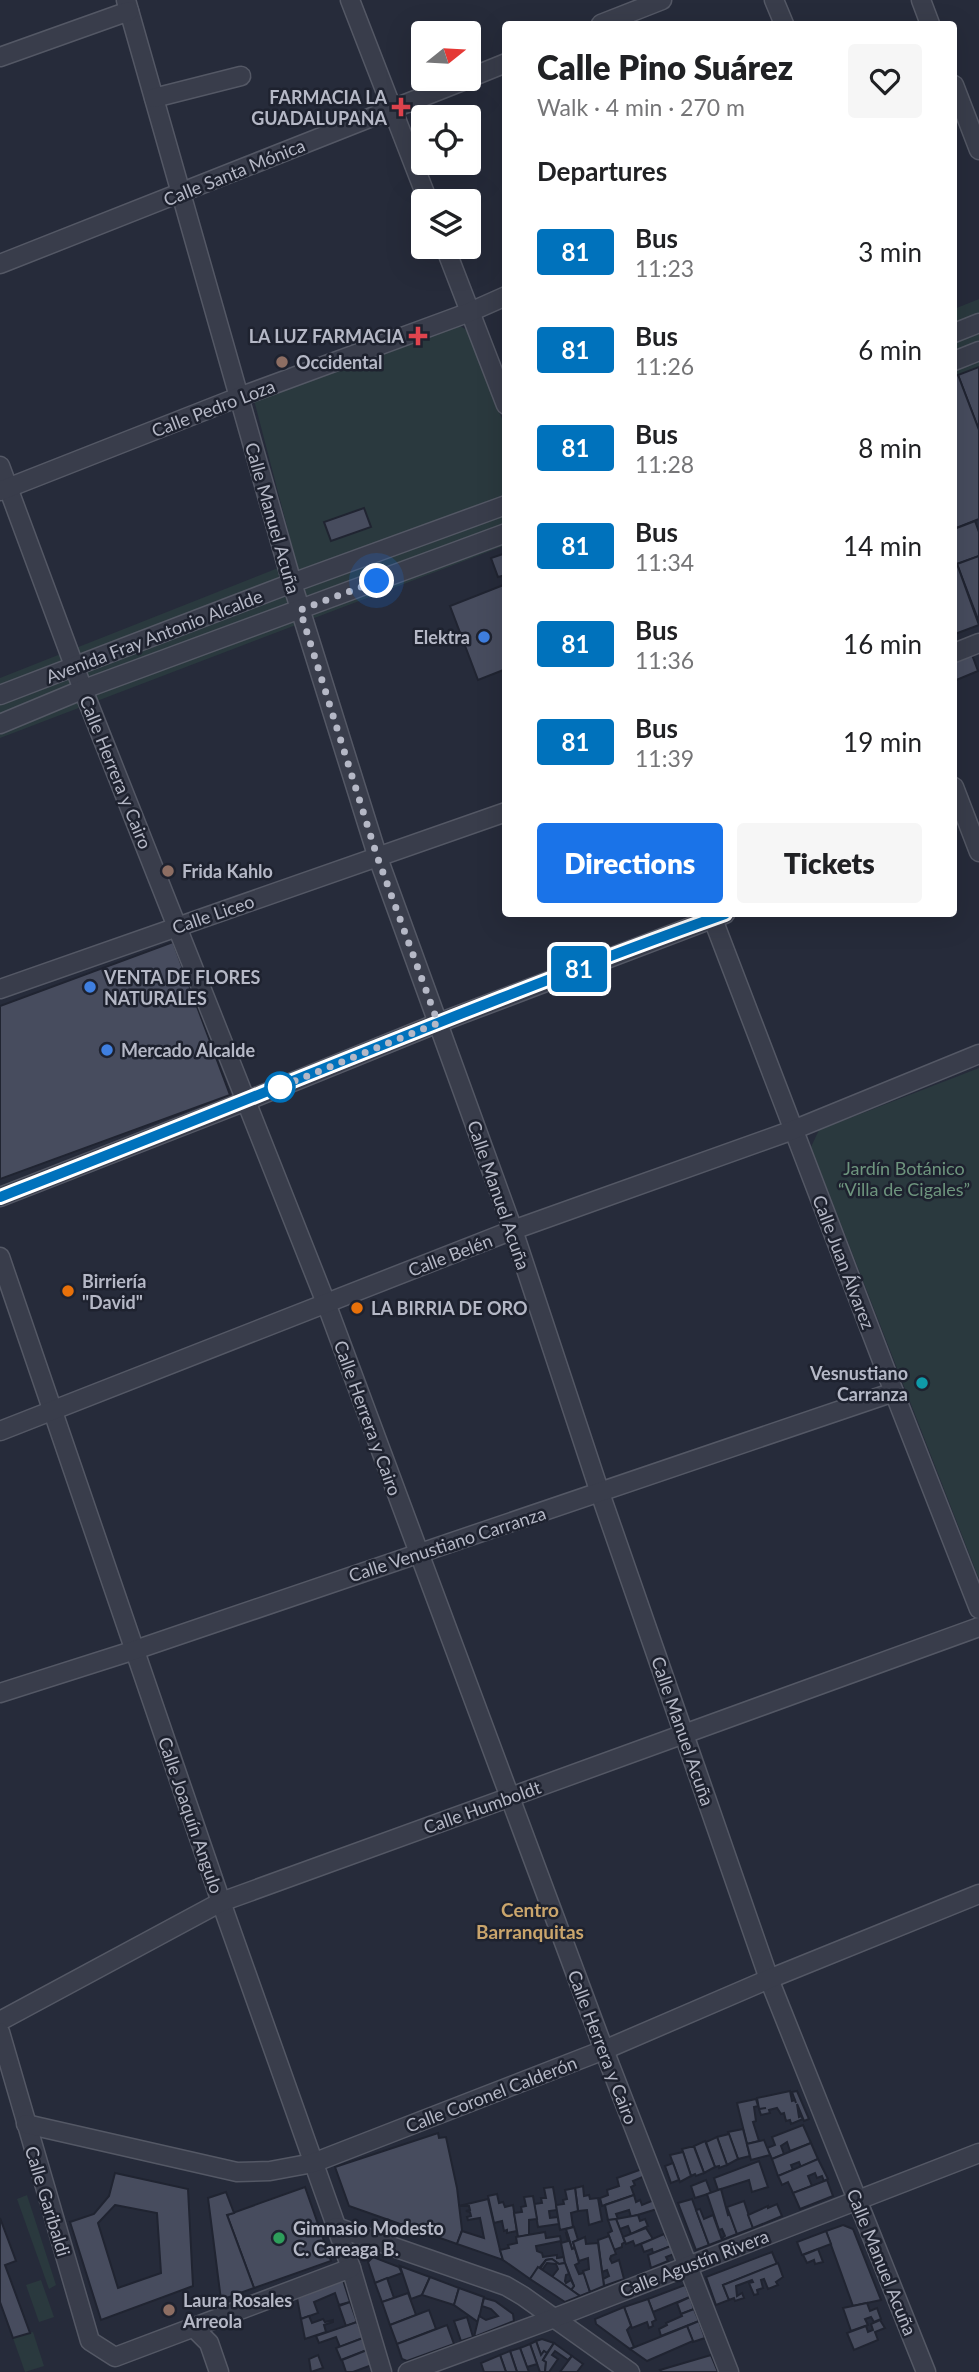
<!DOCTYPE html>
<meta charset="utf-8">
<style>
body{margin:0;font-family:Lato,sans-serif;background:#f6f6f6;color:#202124;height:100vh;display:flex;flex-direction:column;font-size:26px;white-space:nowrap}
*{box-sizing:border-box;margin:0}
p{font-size:23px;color:#757577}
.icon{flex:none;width:38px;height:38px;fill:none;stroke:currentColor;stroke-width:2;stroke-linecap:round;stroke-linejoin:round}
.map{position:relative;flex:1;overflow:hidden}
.panel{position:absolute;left:502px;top:21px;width:455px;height:896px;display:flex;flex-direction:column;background:#fff;border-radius:7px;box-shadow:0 7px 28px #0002}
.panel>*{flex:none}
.badge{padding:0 14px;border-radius:5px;font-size:24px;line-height:46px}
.needle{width:46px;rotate:72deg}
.buttons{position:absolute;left:411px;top:21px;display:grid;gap:14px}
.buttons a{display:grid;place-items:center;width:70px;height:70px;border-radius:7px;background:#fff;box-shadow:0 7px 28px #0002;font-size:35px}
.you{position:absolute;width:35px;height:35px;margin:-18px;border:5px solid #fff;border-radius:50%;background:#1a73e8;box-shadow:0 0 0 10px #1a73e833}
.map>.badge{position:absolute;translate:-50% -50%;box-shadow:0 0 0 4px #fff}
h2{padding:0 35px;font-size:26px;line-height:63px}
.round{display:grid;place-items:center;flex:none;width:74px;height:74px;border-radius:7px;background:#f6f6f6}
.headline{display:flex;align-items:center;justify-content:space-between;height:119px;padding:0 35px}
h1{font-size:33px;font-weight:800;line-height:52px}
.button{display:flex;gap:14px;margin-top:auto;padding:14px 35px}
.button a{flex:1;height:80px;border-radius:7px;background:#1a73e8;color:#fff;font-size:28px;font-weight:800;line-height:80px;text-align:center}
.button a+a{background:#f6f6f6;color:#202124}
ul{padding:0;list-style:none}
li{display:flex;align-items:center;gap:21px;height:98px;padding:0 35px}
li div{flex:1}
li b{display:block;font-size:26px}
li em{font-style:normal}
li .badge{min-width:77px;font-weight:700;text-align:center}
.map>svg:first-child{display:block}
</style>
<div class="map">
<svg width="979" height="2372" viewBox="0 0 979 2372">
<rect width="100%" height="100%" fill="#262b3a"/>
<g fill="#2a393e">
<path d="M979,299V367L954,376V309Z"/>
<path d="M456,324L467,330L506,429V545L0,738V678L296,561L254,400Z"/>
<path d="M979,1068V1579L811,1147L819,1130Z"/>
<path d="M27,2195L56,2285L49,2289L17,2199Z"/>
<path d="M41,2280L54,2317L39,2322L26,2285Z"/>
<path d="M33,2332L44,2366L25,2372L13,2338Z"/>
</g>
<g fill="#474c5e" stroke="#202431" stroke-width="2" fill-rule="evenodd">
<path d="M979,367V430L958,375Z"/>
<path d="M958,375L979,430V519L954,529V376Z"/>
<path d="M364,508L371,527L331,541L324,522Z"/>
<path d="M975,521L979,532V556L954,565V529Z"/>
<path d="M506,553V575L498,577L491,558Z"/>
<path d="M979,556V622L957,564Z"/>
<path d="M957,564L979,625L955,634L954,565Z"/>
<path d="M506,584V669L478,680L450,606Z"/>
<path d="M971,652L978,671L954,681V659Z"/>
<path d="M173,942L230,1095L0,1179V1006Z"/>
<path d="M790,2091L792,2101L795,2100L796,2103L792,2092L797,2091L809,2119L804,2121L797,2104L799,2117L801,2116L803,2119L791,2124L790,2120L786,2121L784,2113L781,2114L777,2108L769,2110L770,2113L761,2115L759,2109L766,2108L759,2109L757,2098Z"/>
<path d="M756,2099L758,2106L754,2107L756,2121L753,2122L759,2141L747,2144L737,2103Z"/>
<path d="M803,2125L811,2143L790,2151L787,2142L781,2146L784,2154L772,2159L767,2148L775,2145L772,2137Z"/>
<path d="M743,2129L750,2156L738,2159L728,2132Z"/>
<path d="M438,2133L439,2138L446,2137L457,2188L462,2230L457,2244L349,2206L335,2167Z"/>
<path d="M729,2134L738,2159L727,2165L717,2137Z"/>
<path d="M717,2137L727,2165L719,2168V2166L715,2167L706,2142Z"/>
<path d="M764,2140L770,2155L751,2160L747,2144Z"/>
<path d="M705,2141L715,2167L704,2173L694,2146Z"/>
<path d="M811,2143L818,2159L801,2167L799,2162L791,2165L793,2170L778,2176L772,2159Z"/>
<path d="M690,2147H694L704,2173L696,2176L695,2174L691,2176L682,2149Z"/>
<path d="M683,2152L691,2176L680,2182L670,2155Z"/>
<path d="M818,2159L828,2179L824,2181L822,2176L817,2178L815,2173L808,2176L812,2186L793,2193L788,2182L782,2185L778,2176Z"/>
<path d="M759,2161L768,2187L752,2192L749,2180L718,2190L714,2178Z"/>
<path d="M673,2163L679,2180L671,2183L665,2166Z"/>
<path d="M642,2169L645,2176L633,2181L635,2185L631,2187L634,2195L602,2206L600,2198L608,2195L607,2190L619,2186L617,2178Z"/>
<path d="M115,2173L188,2189L193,2286L101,2320L70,2222L94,2214L109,2196ZM115,2205L157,2213L161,2273L118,2288L98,2223Z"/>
<path d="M706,2180L711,2193L695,2198L691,2186Z"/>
<path d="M827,2180L833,2196L800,2209L793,2193Z"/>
<path d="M583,2186L584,2196L589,2195L590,2199L598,2198L602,2221L589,2225L587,2210L578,2211L575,2188Z"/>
<path d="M305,2187L331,2261L254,2288L227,2215Z"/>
<path d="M553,2187L557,2210L549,2211L550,2218L558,2217L559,2224L538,2227L534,2204L542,2203L541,2198H546L544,2188Z"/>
<path d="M575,2188L578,2211L571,2213L573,2227L560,2230L556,2205L564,2204L563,2200L567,2199L565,2190Z"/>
<path d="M721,2189L728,2215L730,2214L737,2234L722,2240V2238L725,2236L722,2229L719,2230L707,2194Z"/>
<path d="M226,2192L234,2213L227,2215L254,2288L221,2300L208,2198Z"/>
<path d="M497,2194L499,2203L503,2202L505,2207L513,2205L517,2231L507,2233V2230L504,2231L502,2221L494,2223L488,2196Z"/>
<path d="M634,2195L636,2202L640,2200L642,2205L654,2200L657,2209L631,2217L629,2210L616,2214L618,2219L608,2220L605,2205Z"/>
<path d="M533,2196L537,2219L529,2220V2235L518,2237L514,2213L522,2212L521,2207L526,2206L524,2197Z"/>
<path d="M488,2199L500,2250L503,2260L457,2244L462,2231L484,2238L480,2218L468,2220L467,2217L471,2216L470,2212L466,2211L470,2210L469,2206H459Z"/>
<path d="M692,2199L709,2245L696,2250L678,2203Z"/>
<path d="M744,2201L753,2228L737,2234L727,2207Z"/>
<path d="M777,2204L782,2216L753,2228L748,2215L768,2206V2208Z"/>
<path d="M700,2209L704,2219L713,2215L722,2240L709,2245L696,2210Z"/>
<path d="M638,2215L640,2221L645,2219L648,2226L631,2234L628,2226L620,2229L616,2219Z"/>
<path d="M0,2218L16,2261L5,2265L30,2333L13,2338L0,2302Z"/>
<path d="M616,2219L625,2242L622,2244V2247L614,2250L608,2233L612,2231L608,2220Z"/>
<path d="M843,2225L853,2229L881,2300L853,2306L826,2231Z"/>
<path d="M574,2227L578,2240L573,2242L575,2248L572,2249L566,2229Z"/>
<path d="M646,2228L653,2239L635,2246L633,2241L626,2244L623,2237Z"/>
<path d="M826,2231L831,2244L802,2255L797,2242Z"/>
<path d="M545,2232L546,2238L560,2236L561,2241L536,2246L537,2251L542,2253L543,2257L557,2255V2258L564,2257L565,2263L559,2264L552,2259L546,2260L530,2279L503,2260L500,2250L509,2248L508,2245L517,2243L516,2237Z"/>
<path d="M566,2233H567L572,2249L575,2248L579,2263L575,2265L579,2274L584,2273L590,2292L580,2296L571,2290L574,2286L565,2263L561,2243L568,2241Z"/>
<path d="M664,2234L671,2246L653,2253L652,2249L644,2252L641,2244Z"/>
<path d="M609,2236L616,2254L611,2256L610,2259L612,2263L619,2260L624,2279L604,2286L603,2279L609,2276L607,2270L602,2272L598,2240Z"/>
<path d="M585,2237L586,2244L598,2243L604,2286L590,2292L583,2271L589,2269L588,2258L579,2261L573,2242Z"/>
<path d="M671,2246L674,2254L666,2257L668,2261L651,2268L648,2255Z"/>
<path d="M818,2249L823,2262L815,2264L814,2260L807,2263L803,2255Z"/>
<path d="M772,2252L777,2264L723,2285L729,2300L716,2305L706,2277Z"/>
<path d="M373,2257L399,2267L402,2273L375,2283L368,2262Z"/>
<path d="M552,2259L559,2264L565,2263L569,2274L566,2275L565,2281L566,2283L571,2280L574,2286L571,2290L552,2277L558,2269L556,2264L547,2263L542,2270L540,2269L546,2260Z"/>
<path d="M778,2263L783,2277L776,2282L778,2285L768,2289L764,2279L761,2280L763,2288L757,2290L758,2294L754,2295L749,2283L753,2282L752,2280L736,2286L737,2296L742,2293L744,2298L735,2301L734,2298L729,2300L723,2285Z"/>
<path d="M400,2266L430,2277L422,2295L411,2299Z"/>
<path d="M538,2267L559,2281L580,2296L565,2302L530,2279Z"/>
<path d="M430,2277L459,2288L454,2305L422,2295Z"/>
<path d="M387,2278L394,2298L382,2302L375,2283Z"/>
<path d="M343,2280L350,2302L339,2305L335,2293L314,2302L318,2313L301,2319L297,2298Z"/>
<path d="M685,2285L690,2297L653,2312L648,2299Z"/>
<path d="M459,2288L484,2297L478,2322L454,2305Z"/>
<path d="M408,2293L416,2315L390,2325L382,2302Z"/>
<path d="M690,2297L694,2309L681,2314L677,2303Z"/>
<path d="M484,2298L495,2301L513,2314L514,2321L474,2337L479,2316L486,2320L498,2316L491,2309L482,2306Z"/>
<path d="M648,2299L656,2320L652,2322L653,2326L649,2328L647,2322L632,2328L624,2307Z"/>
<path d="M350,2302L357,2322L346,2326L339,2306Z"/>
<path d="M867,2303L870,2311L877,2308L881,2319L874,2322L871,2317L865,2319L868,2325L851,2331L843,2308Z"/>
<path d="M624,2307L631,2326L627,2330L634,2347L630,2349L596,2324L595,2319Z"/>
<path d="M694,2309L699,2321L661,2336L659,2329L667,2325L666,2323L682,2316L681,2314Z"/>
<path d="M429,2310L436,2329L397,2344L390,2325Z"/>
<path d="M309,2316L312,2323L323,2319L325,2322L333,2320V2322L324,2325L326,2332L305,2339L301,2319Z"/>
<path d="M467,2317L473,2337L461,2341L454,2321Z"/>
<path d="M880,2320L885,2328L875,2332L878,2340L854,2350L847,2333L866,2326L868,2332L873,2330L871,2324Z"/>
<path d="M699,2321L705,2338L693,2342L687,2326Z"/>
<path d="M357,2322L363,2338L340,2347L336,2337L319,2343L316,2336Z"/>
<path d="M447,2325L454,2344L407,2361L402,2359L397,2344Z"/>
<path d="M687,2326L693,2341L647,2361L630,2349Z"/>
<path d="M363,2338L367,2350L341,2360L336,2348Z"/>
<path d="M542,2339L554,2343L547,2353L544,2351L541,2355L536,2341Z"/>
<path d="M536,2341L541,2355L544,2351L547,2353L543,2360L546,2362L545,2372H540L530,2344Z"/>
<path d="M554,2343L572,2356L568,2360L555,2351L552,2355L558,2359L549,2372H545L546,2362L543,2360Z"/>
<path d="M530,2344L537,2364L527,2367L520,2348Z"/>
<path d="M520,2348L527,2367L529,2372H517L510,2351Z"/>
<path d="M367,2350L372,2365L353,2372H346L342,2360Z"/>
<path d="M510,2351L517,2372H506L500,2355Z"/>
<path d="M318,2355L323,2368L311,2372L309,2359Z"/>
<path d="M500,2355L506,2372H484L481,2363Z"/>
<path d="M711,2355L718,2372H662L660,2370Z"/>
<path d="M572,2356L583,2364L577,2372H560Z"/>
</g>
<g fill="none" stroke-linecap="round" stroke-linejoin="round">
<defs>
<g id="street">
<path d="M126,0L292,583L377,855L513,1230L600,1493L769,1979L926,2372"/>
<path d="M350,0L428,201"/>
<path d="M774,0L784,24"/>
<path d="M921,0L930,24"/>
<path d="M601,24L662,0"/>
<path d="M0,57L129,11"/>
<path d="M469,78L506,63"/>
<path d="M954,85L979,150"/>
<path d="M154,98L241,76"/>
<path d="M445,247L506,405"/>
<path d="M0,264L468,79"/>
<path d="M954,333L979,323"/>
<path d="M954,361L979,351"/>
<path d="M0,466L82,687L326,1303L604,2050L729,2372"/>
<path d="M0,491L239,397L470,312L506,296"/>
<path d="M954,653L979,643"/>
<path d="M0,695L292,583L506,505"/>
<path d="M0,724L84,689L506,533"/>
<path d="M954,787L979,852"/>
<path d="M711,914L894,1392L979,1609"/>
<path d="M0,989L506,812"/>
<path d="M0,1197L246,1101L438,1023L725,914"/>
<path d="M0,1257L221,1902L351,2268L382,2372"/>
<path d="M0,1431L513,1230L793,1130L979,1054"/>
<path d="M0,1693L135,1650L894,1392"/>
<path d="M0,2021L221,1902L979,1627"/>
<path d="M0,2032L90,2341L115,2357L351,2268"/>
<path d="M26,2124L237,2172L270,2171L313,2163L604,2050L769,1979L979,1894"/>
<path d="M336,2227L506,2286L523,2296L630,2372"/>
<path d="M193,2327L209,2343L219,2372"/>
<path d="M408,2372L544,2322L979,2153"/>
</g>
</defs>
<use href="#street" stroke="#545865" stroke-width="21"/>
<use href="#street" stroke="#393d4b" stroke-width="18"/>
</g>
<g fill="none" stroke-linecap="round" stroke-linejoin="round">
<defs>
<path id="line" d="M0,1197C242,1104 481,1001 725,914"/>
</defs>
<use href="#line" stroke="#fff" stroke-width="16"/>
<use href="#line" stroke="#0072bc" stroke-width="10"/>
<path stroke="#b5b8c6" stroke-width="7" stroke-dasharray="0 12.6" d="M280,1087L270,1091L438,1023L377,856L300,610L377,581"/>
</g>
<g fill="#e0444e" stroke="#1e222f" stroke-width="2.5">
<path d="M397.5 96.5h7v7h7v7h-7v7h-7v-7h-7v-7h7z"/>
<path d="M414.5 325.5h7v7h7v7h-7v7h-7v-7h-7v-7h7z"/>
</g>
<g fill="#8d6e63" stroke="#1e222f" stroke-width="2.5">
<circle cx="282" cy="362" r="7"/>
<circle cx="168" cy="871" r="7"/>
<circle cx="169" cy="2310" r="7"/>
</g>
<g fill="#3f7fe0" stroke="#1e222f" stroke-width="2.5">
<circle cx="484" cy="637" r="7"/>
<circle cx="90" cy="987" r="7"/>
<circle cx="107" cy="1050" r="7"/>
</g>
<circle fill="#fff" stroke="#0072bc" stroke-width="3.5" cx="280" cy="1087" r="14"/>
<g fill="#e8710a" stroke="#1e222f" stroke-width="2.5">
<circle cx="68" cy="1291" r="7"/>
<circle cx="357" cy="1308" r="7"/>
</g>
<circle fill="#0f9aa8" stroke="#1e222f" stroke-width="2.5" cx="922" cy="1383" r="7"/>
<circle fill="#2e9e5b" stroke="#1e222f" stroke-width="2.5" cx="279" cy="2238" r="7"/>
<g text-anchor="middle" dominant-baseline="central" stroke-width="5" stroke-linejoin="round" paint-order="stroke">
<g font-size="18" font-weight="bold" fill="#b5b8c6" stroke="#1e222f" text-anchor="start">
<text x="387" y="97" text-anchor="end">FARMACIA LA<tspan x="387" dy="21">GUADALUPANA</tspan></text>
<text x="404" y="336" text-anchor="end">LA LUZ FARMACIA</text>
<text x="296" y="362">Occidental</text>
<text x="470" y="637" text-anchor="end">Elektra</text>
<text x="182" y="871">Frida Kahlo</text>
<text x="104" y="977">VENTA DE FLORES<tspan x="104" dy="21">NATURALES</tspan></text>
<text x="121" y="1050">Mercado Alcalde</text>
<text x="82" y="1281">Birriería<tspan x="82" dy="21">"David"</tspan></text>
<text x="371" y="1308">LA BIRRIA DE ORO</text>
<text x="908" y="1373" text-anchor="end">Vesnustiano<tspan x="908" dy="21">Carranza</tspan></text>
<text x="293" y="2228">Gimnasio Modesto<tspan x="293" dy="21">C. Careaga B.</tspan></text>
<text x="183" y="2300">Laura Rosales<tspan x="183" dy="21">Arreola</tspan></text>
</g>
<g font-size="18" fill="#b5b8c6" stroke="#1e222f">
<text transform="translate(234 172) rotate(-22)">Calle Santa Mónica</text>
<text transform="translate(213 408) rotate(-21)">Calle Pedro Loza</text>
<text transform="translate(273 518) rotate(74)">Calle Manuel Acuña</text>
<text transform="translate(154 636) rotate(-21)">Avenida Fray Antonio Alcalde</text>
<text transform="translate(116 772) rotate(68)">Calle Herrera y Cairo</text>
<text transform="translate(213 914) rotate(-19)">Calle Liceo</text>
<text transform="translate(499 1195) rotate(71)">Calle Manuel Acuña</text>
<text transform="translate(450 1255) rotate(-21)">Calle Belén</text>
<text transform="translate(844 1262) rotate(69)">Calle Juan Álvarez</text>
<text transform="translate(368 1418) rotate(70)">Calle Herrera y Cairo</text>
<text transform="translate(447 1544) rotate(-18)">Calle Venustiano Carranza</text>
<text transform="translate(683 1731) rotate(71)">Calle Manuel Acuña</text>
<text transform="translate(482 1807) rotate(-20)">Calle Humboldt</text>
<text transform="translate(191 1815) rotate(71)">Calle Joaquín Angulo</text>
<text transform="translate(603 2047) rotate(69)">Calle Herrera y Cairo</text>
<text transform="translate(491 2094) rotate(-21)">Calle Coronel Calderón</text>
<text transform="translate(48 2201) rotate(73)">Calle Garibaldi</text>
<text transform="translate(882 2262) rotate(68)">Calle Manuel Acuña</text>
<text transform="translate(694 2263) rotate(-21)">Calle Agustín Rivera</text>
</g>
<g font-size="18" fill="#6e957e" stroke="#1e222f">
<text x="904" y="1168">Jardín Botánico<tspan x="904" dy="21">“Villa de Cigales”</tspan></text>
</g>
<g font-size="19" font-weight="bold" fill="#caa56c" stroke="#1e222f">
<text x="530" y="1909">Centro<tspan x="530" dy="22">Barranquitas</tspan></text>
</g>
</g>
</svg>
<div class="buttons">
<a><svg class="needle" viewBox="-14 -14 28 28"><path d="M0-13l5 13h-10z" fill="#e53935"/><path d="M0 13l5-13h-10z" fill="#757577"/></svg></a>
<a><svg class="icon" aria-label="locate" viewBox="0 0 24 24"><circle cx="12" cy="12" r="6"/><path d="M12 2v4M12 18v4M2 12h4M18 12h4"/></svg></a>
<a><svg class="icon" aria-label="layers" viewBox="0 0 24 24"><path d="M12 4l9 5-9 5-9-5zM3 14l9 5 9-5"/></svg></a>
</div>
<div class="you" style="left:377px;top:581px"></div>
<b class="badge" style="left:579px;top:969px;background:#0072bc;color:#fff">81</b>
<section class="panel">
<div class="headline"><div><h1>Calle Pino Suárez</h1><p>Walk · 4 min · 270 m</p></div><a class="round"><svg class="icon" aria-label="heart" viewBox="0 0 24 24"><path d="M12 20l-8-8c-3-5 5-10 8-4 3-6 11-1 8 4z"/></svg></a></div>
<h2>Departures</h2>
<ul>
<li><span class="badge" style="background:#0072bc;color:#fff">81</span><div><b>Bus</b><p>11:23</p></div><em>3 min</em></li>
<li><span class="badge" style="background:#0072bc;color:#fff">81</span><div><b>Bus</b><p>11:26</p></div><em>6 min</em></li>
<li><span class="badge" style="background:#0072bc;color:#fff">81</span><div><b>Bus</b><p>11:28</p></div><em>8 min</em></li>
<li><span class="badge" style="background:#0072bc;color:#fff">81</span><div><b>Bus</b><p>11:34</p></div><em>14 min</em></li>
<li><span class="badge" style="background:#0072bc;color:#fff">81</span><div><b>Bus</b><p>11:36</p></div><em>16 min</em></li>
<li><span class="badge" style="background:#0072bc;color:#fff">81</span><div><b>Bus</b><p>11:39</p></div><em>19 min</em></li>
</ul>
<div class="button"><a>Directions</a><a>Tickets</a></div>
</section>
</div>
